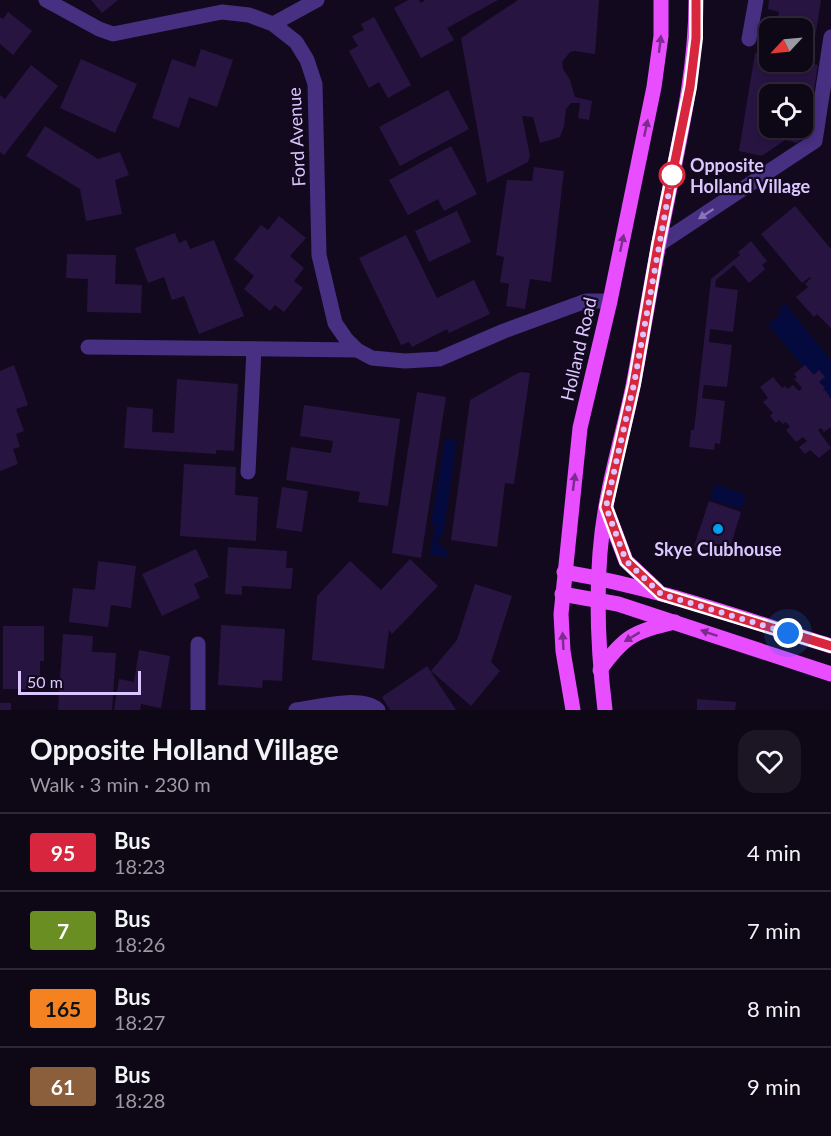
<!DOCTYPE html>
<meta charset="utf-8">
<style>
body{margin:0;font-family:Lato,sans-serif;background:#1c1523;color:#f1f3f6;height:100vh;display:flex;flex-direction:column;font-size:22px;white-space:nowrap}
*{box-sizing:border-box;margin:0}
p{font-size:20px;color:#9b99a1}
.icon{flex:none;width:33px;height:33px;fill:none;stroke:currentColor;stroke-width:2;stroke-linecap:round;stroke-linejoin:round}
.map{position:relative;height:710px;overflow:hidden}
.drawer{display:flex;flex-direction:column;background:#0e0716;flex:1}
.drawer>*{flex:none}
.badge{padding:0 12px;border-radius:4px;font-size:21px;line-height:39px}
.needle{width:39px;rotate:244deg}
.controls{position:absolute;left:759px;top:18px;display:grid;gap:12px}
.controls a{display:grid;place-items:center;width:54px;height:54px;border-radius:12px;background:#0e0716;box-shadow:0 3px 9px #0003,0 0 0 2px #2e2835;font-size:30px}
.scale{position:absolute;left:18px;bottom:15px;width:123px;box-sizing:border-box;padding-left:6px;border:3px solid #dbc6ff;border-top:0;font-size:16px;line-height:21px;white-space:nowrap;color:#dbc6ff;-webkit-text-stroke:4px #12091e;paint-order:stroke}
.you{position:absolute;width:30px;height:30px;margin:-15px;border:4px solid #fff;border-radius:50%;background:#1a73e8;box-shadow:0 0 0 9px #1a73e833}
.map>.badge{position:absolute;translate:-50% -50%;box-shadow:0 0 0 3px #fff}
.round{display:grid;place-items:center;flex:none;width:63px;height:63px;border-radius:18px;background:#1c1523}
.head{display:flex;align-items:center;justify-content:space-between;height:102px;padding:0 30px}
h1{font-size:28px;font-weight:700;line-height:45px}
ul{padding:0;list-style:none}
li{display:flex;align-items:center;gap:18px;height:78px;padding:0 30px;border-top:2px solid #2e2835}
li div{flex:1}
li b{display:block;font-size:22px}
li em{font-style:normal}
li .badge{min-width:66px;font-weight:700;text-align:center}
.map>svg:first-child{display:block}
</style>
<div class="map">
<svg width="831" height="710" viewBox="0 0 831 710">
<rect width="100%" height="100%" fill="#12091e"/>
<g fill="#040a3d">
<path d="M785,304L831,360V400L768,324L782,313L779,309Z"/>
<path d="M445,438L457,440L443,535H439L438,545L443,546V550L448,551L447,557L430,555L435,526L431,524Z"/>
<path d="M715,484L746,495L741,509L710,499Z"/>
</g>
<g fill="#281441" fill-rule="evenodd">
<path d="M91,0H118L102,13Z"/>
<path d="M408,0H419L421,3L425,0H498L447,28L454,40L421,58L394,8Z"/>
<path d="M518,0H599L595,54L575,51L570,52L562,62L563,69L570,80L575,97L592,101L589,120L578,118L580,103H571L566,109L564,126L560,137L540,143L533,117L522,116L530,156L528,162L487,183L461,38Z"/>
<path d="M769,0H821L811,63L818,65L807,135L797,143L785,140L762,156L739,151L755,53H770V62H802V28H776L779,12L768,9ZM770,94H802V128H770Z"/>
<path d="M8,12L32,31L13,55L0,44V17L3,19Z"/>
<path d="M374,17L411,85L388,98L379,82L369,88L349,51L358,46L352,36L364,30L361,24Z"/>
<path d="M201,49L233,60L217,107L189,97L179,128L152,118L172,59L195,67Z"/>
<path d="M81,59L137,84L115,133L60,108Z"/>
<path d="M31,65L58,86L4,155L0,152V95L5,99Z"/>
<path d="M448,90L469,129L400,166L379,127Z"/>
<path d="M45,126L98,159L120,152L129,175L115,180L122,214L86,221L80,189L26,156Z"/>
<path d="M451,146L477,194L444,211L438,199L408,215L389,180Z"/>
<path d="M534,167L564,171L551,282L530,279L525,309L506,306L509,284L500,282L504,257L496,255L507,180L532,181Z"/>
<path d="M795,206L831,249V328L817,314L814,317L796,297L808,287L805,284L811,278L810,277L802,283L761,234Z"/>
<path d="M457,211L471,242L429,262L415,231Z"/>
<path d="M279,216L306,238L290,256L304,268L294,281L303,288L284,312L275,305L270,311L244,289L254,276L234,259L261,225L268,230Z"/>
<path d="M175,233L179,243L186,240L190,249L214,240L244,316L199,334L184,296L172,300L164,277L148,283L135,248Z"/>
<path d="M406,235L437,298L474,280L490,314L449,333L447,329L412,347L409,342L401,345L359,258Z"/>
<path d="M751,241L767,261L762,265L765,269L749,283L734,265L716,280L715,287L738,290L733,332L710,329L709,342L732,345L727,387L704,385L702,398L725,401L720,444L715,443L714,450L689,447L691,430H694L711,279L740,255L738,252Z"/>
<path d="M67,254L116,255L115,284L142,285L141,313L87,312L88,279L66,278Z"/>
<path d="M14,365L28,405L16,409L24,431L16,434L20,447L13,449L18,464L0,471V371Z"/>
<path d="M805,365L814,375L819,370L825,377L819,382L825,388L822,391L825,390L830,397L829,398H831V427L824,432L821,428L818,430L831,448L819,458L810,450L805,454L799,447L807,441L803,437L796,442L786,430L790,427L786,422L783,424L779,420L776,423L770,416L773,413L763,402L768,398L760,387L773,377L782,388L785,386L788,389L793,385L799,391L802,388L794,379L797,377L794,374Z"/>
<path d="M520,372L530,373L514,484L505,483L497,547L451,540L470,400Z"/>
<path d="M177,379L238,384L234,451L216,450V454L124,448L127,407L153,409L152,432L174,433Z"/>
<path d="M417,392L446,397L421,558L392,553Z"/>
<path d="M304,405L400,419L388,506L358,502L360,492L286,480L291,447L331,453L333,441L300,436Z"/>
<path d="M184,464L236,467L235,495L258,497L256,541L180,536Z"/>
<path d="M282,487L308,491L302,532L276,528Z"/>
<path d="M709,501L741,512L727,557L694,546Z"/>
<path d="M228,547L287,551L286,568H293L291,589L242,586V595L225,594Z"/>
<path d="M196,549L209,577L194,584L200,598L162,616L142,574Z"/>
<path d="M410,559L438,586L392,634L389,630L384,669L312,660L317,596L350,561L381,590Z"/>
<path d="M98,561L136,566L131,608L111,605L108,627L69,622L73,588L95,590Z"/>
<path d="M475,584L512,596L491,662L500,671L471,706L431,671L457,640Z"/>
<path d="M221,625L285,629L282,681L263,680L262,688L218,685Z"/>
<path d="M3,626H44V661H40V689H3Z"/>
<path d="M63,634L93,636L92,652L116,653L112,710H58Z"/>
<path d="M139,650L170,656L161,708L141,704L140,710H114L119,679L134,682Z"/>
<path d="M427,666L456,710H390L382,697Z"/>
<path d="M697,699L736,702L735,710H697Z"/>
<rect x="0" y="703" width="11" height="7"/>
</g>
<g fill="none" stroke-linecap="round" stroke-linejoin="round">
<g stroke="#472f82" stroke-width="15">
<path d="M46,0L99,29L113,34L222,12L249,15L273,24L296,42L307,60L315,84L319,255L335,323L346,339L357,350L372,358L405,361L439,359L504,331L586,301H610"/>
<path d="M273,24L317,0"/>
<path d="M749,39L756,0"/>
<path d="M658,245L815,141L831,37"/>
<path d="M88,347L357,350"/>
<path d="M248,472L254,349"/>
<path d="M198,644V710"/>
<path d="M296,710C318,707 361,695 378,710"/>
</g>
<g stroke="#e84dff" stroke-width="15">
<path d="M607,511L626,561L657,590"/>
<path d="M564,572C655,587 743,619 831,646"/>
<path d="M562,594L618,604L831,674"/>
<path d="M600,670C624,636 635,631 675,622"/>
<path d="M573,710L563,651L561,614L580,428L610,301L654,87L661,36V0"/>
<path d="M605,710C597,643 594,572 606,506C613,464 626,423 634,381C645,323 654,265 666,207C680,138 696,70 696,0"/>
</g>
</g>
<defs><path id="oneway-solid" d="M-6-.8H1V-3.2L6.5 0L1 3.2V.8H-6Z" transform="scale(1.5)"/></defs>
<g fill="#7d2b8e">
<use href="#oneway-solid" transform="translate(660 44) rotate(-83)"/>
<use href="#oneway-solid" transform="translate(646 128) rotate(-78)"/>
<use href="#oneway-solid" transform="translate(622 243) rotate(-78)"/>
<use href="#oneway-solid" transform="translate(574 482) rotate(-83)"/>
<use href="#oneway-solid" transform="translate(709 633) rotate(-161)"/>
<use href="#oneway-solid" transform="translate(632 637) rotate(149)"/>
<use href="#oneway-solid" transform="translate(563 641) rotate(-93)"/>
</g>
<use fill="#8a73ba" href="#oneway-solid" transform="translate(706 214) rotate(147)"/>
<g fill="none" stroke-linecap="round" stroke-linejoin="round">
<defs>
<path id="line" d="M696,0V38L690,87L658,245L634,384L606,507L626,561L661,594L831,646"/>
</defs>
<use href="#line" stroke="#fff" stroke-width="14"/>
<use href="#line" stroke="#d7263d" stroke-width="9"/>
<path stroke="#dbc6ff" stroke-width="6" stroke-dasharray="0 10.8" d="M672,175L634,384L606,507L626,561L661,594L788,633"/>
</g>
<circle fill="#fff" stroke="#d7263d" stroke-width="3" cx="672" cy="175" r="12"/>
<circle fill="#009ef1" stroke="#12091e" stroke-width="2" cx="718" cy="529" r="6"/>
<g text-anchor="middle" dominant-baseline="central" stroke-width="4.5" stroke-linejoin="round" paint-order="stroke">
<g font-size="18" fill="#dbc6ff" stroke="#12091e">
<text transform="translate(296 137) rotate(-93)">Ford Avenue</text>
<text transform="translate(578 349) rotate(-77)">Holland Road</text>
</g>
<g font-size="18" font-weight="bold" fill="#dbc6ff" stroke="#12091e" text-anchor="start">
<text x="690" y="165">Opposite<tspan x="690" dy="21">Holland Village</tspan></text>
</g>
<g font-size="18" font-weight="bold" fill="#dbc6ff" stroke="#12091e">
<text x="718" y="549">Skye Clubhouse</text>
</g>
</g>
</svg>
<div class="controls">
<a><svg class="needle" viewBox="-14 -14 28 28"><path d="M0-13l5 13h-10z" fill="#e53935"/><path d="M0 13l5-13h-10z" fill="#9b99a1"/></svg></a>
<a><svg class="icon" aria-label="locate" viewBox="0 0 24 24"><circle cx="12" cy="12" r="6"/><path d="M12 2v4M12 18v4M2 12h4M18 12h4"/></svg></a>
</div>
<div class="scale">50 m</div>
<div class="you" style="left:788px;top:633px"></div>
</div>
<section class="drawer">
<div class="head"><div><h1>Opposite Holland Village</h1><p>Walk · 3 min · 230 m</p></div><a class="round"><svg class="icon" aria-label="heart" viewBox="0 0 24 24"><path d="M12 20l-8-8c-3-5 5-10 8-4 3-6 11-1 8 4z"/></svg></a></div>
<ul>
<li><span class="badge" style="background:#d7263d;color:#fff">95</span><div><b>Bus</b><p>18:23</p></div><em>4 min</em></li>
<li><span class="badge" style="background:#6b8e23;color:#fff">7</span><div><b>Bus</b><p>18:26</p></div><em>7 min</em></li>
<li><span class="badge" style="background:#f58220;color:#111">165</span><div><b>Bus</b><p>18:27</p></div><em>8 min</em></li>
<li><span class="badge" style="background:#8b5e3c;color:#fff">61</span><div><b>Bus</b><p>18:28</p></div><em>9 min</em></li>
</ul>
</section>
